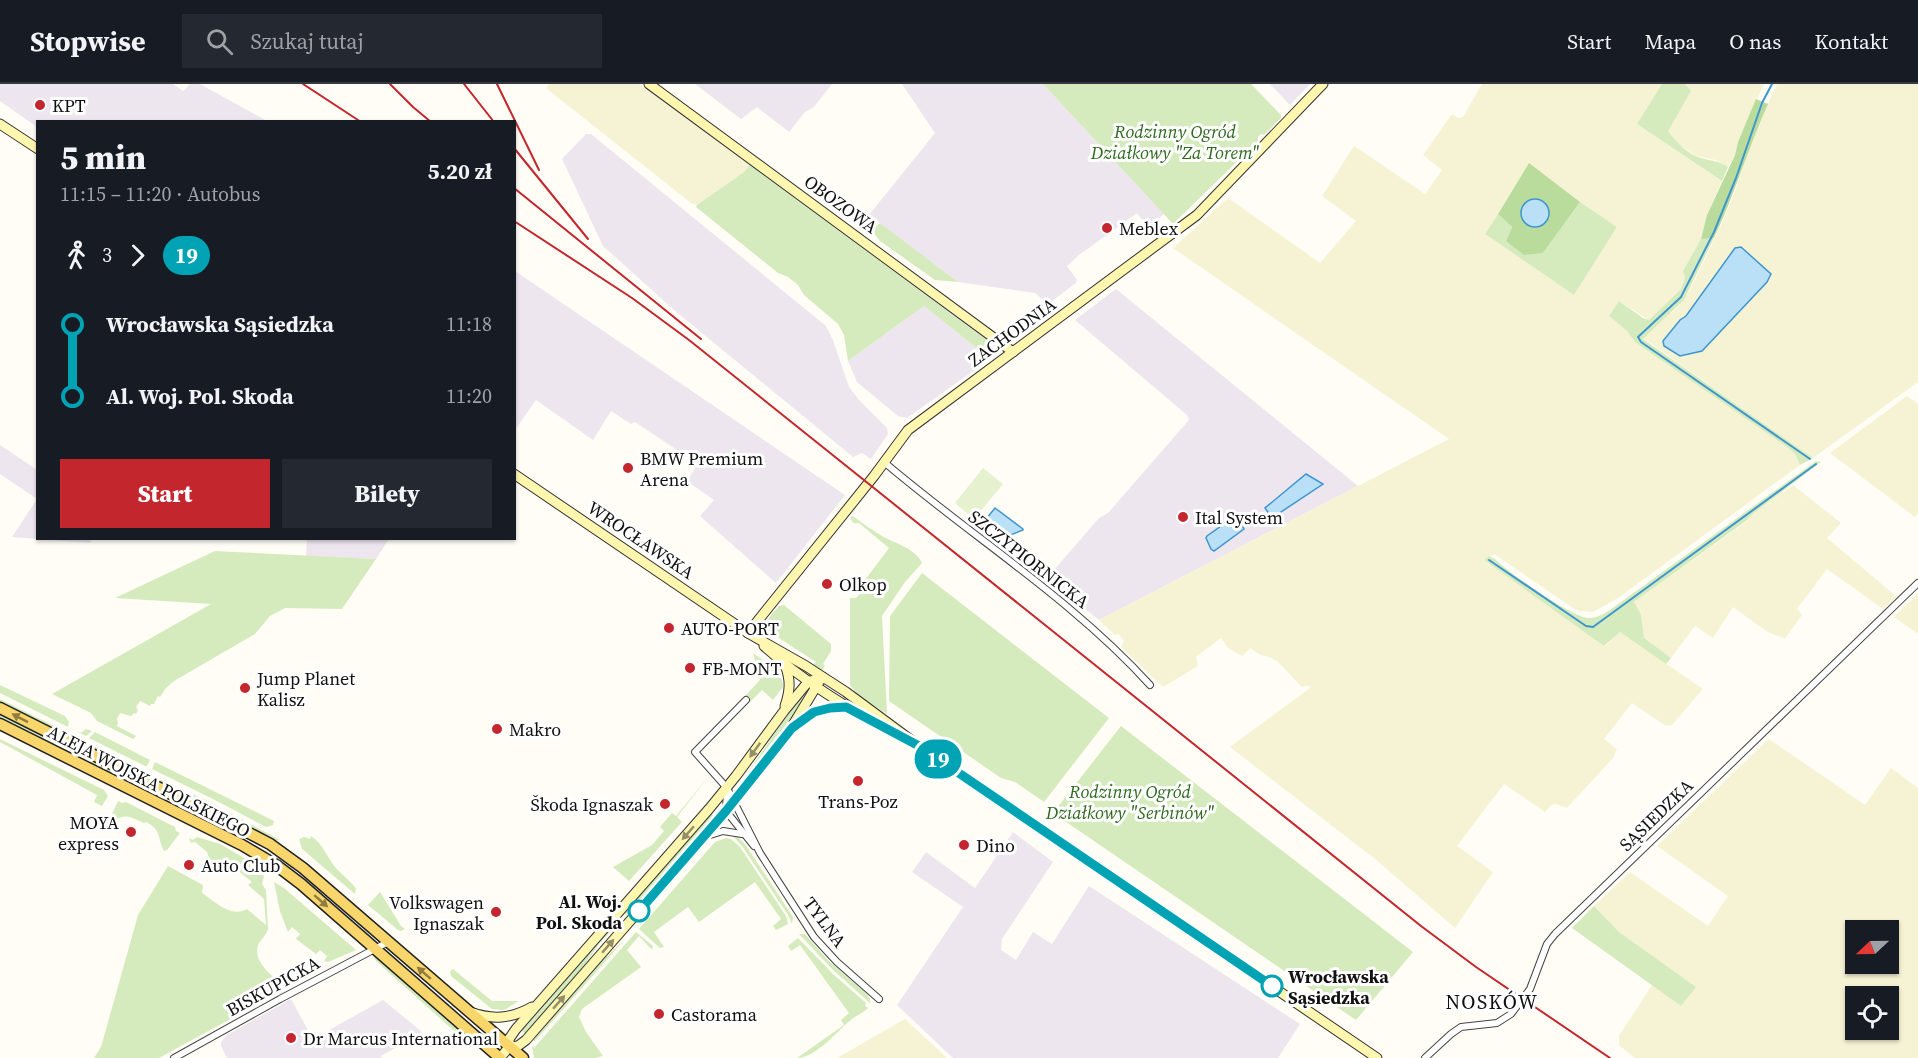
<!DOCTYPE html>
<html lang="pl">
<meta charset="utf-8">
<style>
body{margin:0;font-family:"Source Serif 4",serif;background:#242831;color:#f1f3f6;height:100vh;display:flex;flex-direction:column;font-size:22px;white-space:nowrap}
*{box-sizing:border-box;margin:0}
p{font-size:20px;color:#9ea1a6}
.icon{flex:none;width:33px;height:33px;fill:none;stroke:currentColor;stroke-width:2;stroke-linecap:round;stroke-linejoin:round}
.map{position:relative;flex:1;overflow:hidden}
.panel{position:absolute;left:36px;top:36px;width:480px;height:420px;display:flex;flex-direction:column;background:#171b24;border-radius:0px;box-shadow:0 2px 4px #0004}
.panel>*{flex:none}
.badge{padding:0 12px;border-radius:20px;font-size:21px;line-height:39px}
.needle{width:39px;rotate:248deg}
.tools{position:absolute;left:1845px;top:836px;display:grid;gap:12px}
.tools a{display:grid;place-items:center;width:54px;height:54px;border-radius:0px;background:#171b24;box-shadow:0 2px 4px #0004;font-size:30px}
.map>.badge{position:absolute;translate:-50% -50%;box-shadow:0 0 0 3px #fff}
.legs{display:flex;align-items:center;gap:9px;height:66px;padding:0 24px;font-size:20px}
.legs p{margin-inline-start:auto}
.summary{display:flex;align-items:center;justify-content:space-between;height:102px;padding:0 24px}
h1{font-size:33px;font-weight:800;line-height:45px}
.cta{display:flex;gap:12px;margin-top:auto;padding:12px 24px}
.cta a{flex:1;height:69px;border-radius:0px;background:#c4262e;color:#fff;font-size:24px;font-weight:800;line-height:69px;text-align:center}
.cta a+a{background:#242831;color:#f1f3f6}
ul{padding:0 24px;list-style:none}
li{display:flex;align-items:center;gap:21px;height:72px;font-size:22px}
li i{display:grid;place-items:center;width:9px;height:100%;margin:0 8px;background:currentColor}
li i::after{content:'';width:15px;height:15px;margin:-8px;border:4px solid;border-radius:50%;background:#171b24}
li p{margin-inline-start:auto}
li:first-child i{background:linear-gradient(#0000 50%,currentColor 0)}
li:last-child i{background:linear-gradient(currentColor 50%,#0000 0)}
header{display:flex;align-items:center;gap:36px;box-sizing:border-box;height:84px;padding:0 30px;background:#171b24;border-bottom:2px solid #363941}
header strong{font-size:28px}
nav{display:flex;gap:33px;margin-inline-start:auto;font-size:21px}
.search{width:420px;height:54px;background:#242831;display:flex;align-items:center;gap:15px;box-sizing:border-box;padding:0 21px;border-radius:0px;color:#9ea1a6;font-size:22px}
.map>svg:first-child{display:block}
</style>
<header>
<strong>Stopwise</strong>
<div class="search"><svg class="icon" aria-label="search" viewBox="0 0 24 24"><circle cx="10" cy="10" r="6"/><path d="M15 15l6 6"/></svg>Szukaj tutaj</div>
<nav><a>Start</a><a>Mapa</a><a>O nas</a><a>Kontakt</a></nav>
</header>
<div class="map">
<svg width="1918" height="974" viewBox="0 0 1918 974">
<rect width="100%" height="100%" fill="#fffdf5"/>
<g fill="#eee6ef">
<path d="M0,0H173L183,7L190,0H200L267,37L38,38L37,43L0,17Z"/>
<path d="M695,0H832L814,23L805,28L789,48L757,23L741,35Z"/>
<path d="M902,0H1043L1164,130L1148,144L1137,129L1079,171L1067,182L1077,196L1076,199L1048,220L1035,209L958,198L869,131L935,49Z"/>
<path d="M1270,0H1310L1290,21Z"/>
<path d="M586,50H591L826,242L833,256L849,303L859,316L887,344L888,350L871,375L862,369L853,373L674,226L603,162L562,75Z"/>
<path d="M515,187L845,411L776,499L700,432L714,416L687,397L698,380L635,338L631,340L611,327L593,356L536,316L515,346Z"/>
<path d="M1116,205L1358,402L1099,536L1047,494L1099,434L1108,429L1189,336L1187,331L1075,236Z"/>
<path d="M924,222L990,275L907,334L898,332L857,298L848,277Z"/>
<path d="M0,361L37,386L38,454L92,455L90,459L12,453L37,415L0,390Z"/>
<path d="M307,455H389L376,475L306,472Z"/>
<path d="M1013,748L1053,778L1002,855L1001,866L1016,876L1033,848L1052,860L1089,802L1300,940L1278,974H953L897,921L963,823L912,788L926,768L975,804Z"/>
<path d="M291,915L309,948L322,950L383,916L422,948L381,972V974H227L221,962V958L227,951Z"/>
</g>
<g fill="#f6f3d4" fill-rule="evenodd">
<path d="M549,0H640L750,81L744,88L697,121L691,119L546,4Z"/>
<path d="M1482,0H1662L1637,40L1722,97L1707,131L1701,155L1684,186L1685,194L1681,205L1649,236L1619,217L1609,232L1627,247L1635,258L1787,363L1795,370L1800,381L1618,514L1593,528L1580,527L1573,524L1494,470L1484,476L1605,562L1620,548L1703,605L1672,641L1666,642L1632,619L1604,655L1617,665L1613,674L1567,724L1556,720L1551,721L1545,728L1504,700L1457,762L1493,788L1455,844L1375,775L1230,663L1310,604L1309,601L1302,603L1277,577L1269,573L1260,571L1251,564L1242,572L1228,564L1221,554L1196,573L1198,582L1163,603L1121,563L1124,557L1119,550L1115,551L1099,536L1449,355L1173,164L1228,114L1320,179L1356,137L1322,112L1354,62L1425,110L1442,86L1423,71L1452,30L1458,34L1463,33ZM1529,80L1580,118L1617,143L1574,211L1485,150Z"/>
<path d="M1685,0H1764L1738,58L1735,71L1728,83L1715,76L1696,72L1675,58L1667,47L1691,7Z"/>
<path d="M1777,0H1918V298L1813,374L1643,254L1679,222L1690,206L1722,139L1735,107L1755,49Z"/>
<path d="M1907,312L1918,320V429L1915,433L1830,369Z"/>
<path d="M1793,401L1841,439L1827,454L1897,513L1883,525L1827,485L1797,525L1802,531L1785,555L1766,547L1733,523L1713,554L1695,542L1671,574L1643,554V544L1634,518L1746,438L1754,429Z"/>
<path d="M1918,509V550L1894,533Z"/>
<path d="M1769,655L1865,721L1891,684L1918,704V974H1635L1619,961V952L1652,901L1681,922L1695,903L1619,848L1594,822L1630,788L1708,842L1728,812L1657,762ZM1856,846H1888V879H1856ZM1856,912H1888V945H1856Z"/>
<path d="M905,935L947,974H837Z"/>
</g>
<g fill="#d5ebbd">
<path d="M1043,0H1251L1281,31V34L1264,51L1261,50L1258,53V57L1173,140Z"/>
<path d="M1662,0H1685L1691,7L1668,47C1676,58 1687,70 1701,74C1711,77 1719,77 1728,83L1722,97L1637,40Z"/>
<path d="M750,81L992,260L990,275L924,222L848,277L844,251L838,240L804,211L798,201L788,193L778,189L696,123L697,121L744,88Z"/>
<path d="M1580,118L1617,143L1574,211L1485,150L1498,130L1512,143L1506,157L1543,169Z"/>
<path d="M880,139L958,198L935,196L880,157L871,146Z"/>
<path d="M1714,154L1684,216L1643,255L1813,374L1800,381L1795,370L1787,363L1635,258L1627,247L1609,232L1619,217L1643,234L1649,236L1681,205L1685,194L1683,187L1701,155Z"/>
<path d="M1816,377L1821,378L1754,429L1746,437L1634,518L1641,531L1644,554L1671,574L1666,580L1620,548L1604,562L1484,476L1489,472L1495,475C1507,488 1571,532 1587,534C1600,535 1611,525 1621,518Z"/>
<path d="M853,432C862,439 872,446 882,452C896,460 915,464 922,479L905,498L882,532L887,630L860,613L850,601V514H856L866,504L862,500L889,464L859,439H853L850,433Z"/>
<path d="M215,467L376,475L342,525L285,524L270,532L255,550L174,597L166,604L160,613L158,612L154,620H151L150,622L140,617L136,623L138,626L136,630L134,629L131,632L120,629L117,635L118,638L117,642L136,652L133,655L97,637L91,629L52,610L211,520L115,514Z"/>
<path d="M922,489L1109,634L1044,718L1015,698L1001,694L889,617L890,532Z"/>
<path d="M784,521L831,560V567L823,580L825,582L822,587L813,581L816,578L768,547C764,536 773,529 779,522Z"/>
<path d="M753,569C765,578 783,586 783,603L773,616L762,606L750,618L745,612L760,596Z"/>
<path d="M0,601L65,632L69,638L68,643L81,649L86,645L92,647L86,652L0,609Z"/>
<path d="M800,613L805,616L739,702V701Z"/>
<path d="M0,615L148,689V693L0,619Z"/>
<path d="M0,629L115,687V689L111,690L0,635Z"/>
<path d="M1121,642L1413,868L1356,936L1053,729Z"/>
<path d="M95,648L150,676L147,682H145L89,654Z"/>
<path d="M0,655L104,706L108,712L102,722L94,718L97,711L0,658Z"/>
<path d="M155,678L274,737L273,741L266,743L215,716L152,685Z"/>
<path d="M710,691L677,733L682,738L629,797L613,783L652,761L664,747L660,743L672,729L676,732Z"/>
<path d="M156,694L206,716L280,756L273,757L155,696Z"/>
<path d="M118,717L122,719L126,718L175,743L176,747L180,749L167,766L164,767C157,753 162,746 146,738L144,739C125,730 124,730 107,741Z"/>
<path d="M711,730L715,733L630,830L625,831L626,826Z"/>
<path d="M731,750L738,753L745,760L793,833L792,840L788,831L742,762Z"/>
<path d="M311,752C323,760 327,773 335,783C342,791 351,797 356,805L355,810L302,765L299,755L304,753L310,755Z"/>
<path d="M197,753L220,760L258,782L259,789L264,792L262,800L266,806L268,845C266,852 261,855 258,861C253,878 271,891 282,900L283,908L280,910L278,909L159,974H94L101,963L138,831L168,782L203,801L202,809C216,818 230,834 247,825L266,841L264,815L248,801L252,798L236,785L218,775L215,779L210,777L207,768L195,758L191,759L189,754L193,756Z"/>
<path d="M726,754L731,755L740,763L786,832L788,840L776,846L773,842L781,835L755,798L699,838L688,823L654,848L664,863L660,864L639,845L715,758Z"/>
<path d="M274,798L284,804L356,866L328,878L324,877L327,872L320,866L316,870L296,855L300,850L292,843L288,848L280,827Z"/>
<path d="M380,808L401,842L405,845L401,847L398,846L368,821Z"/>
<path d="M1594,822L1619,848L1696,903L1681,922L1572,844Z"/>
<path d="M615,840L616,841L599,860L581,886L525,950L521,946Z"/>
<path d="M636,848L653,862L652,866L639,852L627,866L641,883L582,925L579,933L586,948L603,972L595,974H534L532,962L534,964Z"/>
<path d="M799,850H805L829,877L866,909L870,915V919L832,885Z"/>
<path d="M627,853L535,957H533L540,947L602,877Z"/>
<path d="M798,854L833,890L866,919L865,922L868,924C863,929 857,931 852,935C838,946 816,974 797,974L844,941L841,936L849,929L800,861L791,867L788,862Z"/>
<path d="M375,871L476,959L472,963L376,877L373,872Z"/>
<path d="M453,885L492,917H519L504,926L492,925L451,892L450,887Z"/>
</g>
<g fill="#b9dc9c">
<path d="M1756,15L1768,20C1748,64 1735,110 1714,154L1701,155L1707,131L1735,71L1738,58Z"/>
<path d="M1529,79L1580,118L1543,169L1524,171L1506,157L1512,143L1498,130Z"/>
</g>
<path fill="#e6f2cf" d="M983,384L1003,400L974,435L955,419Z"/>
<g fill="#b9e0f7" stroke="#3f96cf" stroke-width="1.5">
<circle cx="1535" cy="129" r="14"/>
<path d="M1741,163L1771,190L1767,198L1702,267L1680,272L1664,262L1663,257L1680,236L1686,232L1735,164Z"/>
<path d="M1306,390L1323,400L1272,434L1265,424Z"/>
<path d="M995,424L1023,445V446L1008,452L987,437L986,435Z"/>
<path d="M1234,433L1240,437L1244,445L1214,467L1211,465L1206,454L1207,452Z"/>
</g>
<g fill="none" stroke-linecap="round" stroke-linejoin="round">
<g stroke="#3f96cf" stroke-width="2">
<path d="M1772,0L1762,19L1736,94L1714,148L1681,213L1638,253L1641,258L1810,375"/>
<path d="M1489,476L1586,542L1593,543L1816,380"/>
</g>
<defs>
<g id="street">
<path d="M884,378C972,453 1072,515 1150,601"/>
<path d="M746,616L695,668L727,704L760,769L814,853L837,878L879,915"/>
<path d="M727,704L726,727L754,762"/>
<path d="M707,752L723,747L742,750"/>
<path d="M174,974L280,915L388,858"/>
<path d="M1425,974L1451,950L1461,943L1497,939L1511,930L1530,905L1547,860L1555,850L1918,499"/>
</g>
<g id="secondary">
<path d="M649,0L1013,268"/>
<path d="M0,40L38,65"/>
<path d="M514,390L748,549L806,582L846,608L919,662L1377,974"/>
<path d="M748,549L874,392L908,346L1197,131L1323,0"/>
<path d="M764,562C803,597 846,623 891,648"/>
<path d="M785,581C791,596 790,607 785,622"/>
<path d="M798,638L819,626L846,623"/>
<path d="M470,928C492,936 511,935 532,923"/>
<path d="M509,963V955L516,945L709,725L736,692L784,627L808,598L822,593"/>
<path d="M500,974L509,963L518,962L526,956L734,718L791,644L822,593"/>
</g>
<g id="primary">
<path d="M0,624L245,747L270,760L303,784L523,974"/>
<path d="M0,640L242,761L276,781L301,800L500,974"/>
</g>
</defs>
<use href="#street" stroke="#444" stroke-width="8"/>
<use href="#secondary" stroke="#333" stroke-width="11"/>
<use href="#primary" stroke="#222" stroke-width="13"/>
<use href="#street" stroke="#fff" stroke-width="6"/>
<use href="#secondary" stroke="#fff6b0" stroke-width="9"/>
<use href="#primary" stroke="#f9d66b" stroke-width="10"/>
<g stroke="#c4262e" stroke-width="2">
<path d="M303,0L361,38"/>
<path d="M390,0L413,23L431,38"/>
<path d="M464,0L494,38"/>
<path d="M497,0L539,86"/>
<path d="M514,64L588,155"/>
<path d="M514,104L701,255"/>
<path d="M514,137L632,214L689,256L1421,842L1476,883L1610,974"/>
</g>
</g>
<defs><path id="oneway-solid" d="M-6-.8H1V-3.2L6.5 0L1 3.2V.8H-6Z" transform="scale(1.5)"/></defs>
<g fill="#917d42">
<use href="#oneway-solid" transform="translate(20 634) rotate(-153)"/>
<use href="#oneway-solid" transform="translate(321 817) rotate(41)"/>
<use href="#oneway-solid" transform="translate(424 889) rotate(-139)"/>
</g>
<g fill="#948f68">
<use href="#oneway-solid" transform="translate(755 666) rotate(126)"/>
<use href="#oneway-solid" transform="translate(688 749) rotate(131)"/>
<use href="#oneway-solid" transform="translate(608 862) rotate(-49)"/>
<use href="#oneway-solid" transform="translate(559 918) rotate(-49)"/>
</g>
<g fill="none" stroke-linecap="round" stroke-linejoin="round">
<defs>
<path id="line-1" d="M639,827L726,727L792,644L814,628L830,624L846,623L919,662L1272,902"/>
</defs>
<use href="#line-1" stroke="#fff" stroke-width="14"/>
<use href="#line-1" stroke="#00a3b4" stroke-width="9"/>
</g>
<g fill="#c4262e" stroke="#fff" stroke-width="2">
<circle cx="40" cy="21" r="6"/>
<circle cx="1107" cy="144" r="6"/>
<circle cx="628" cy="384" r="6"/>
<circle cx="1183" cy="433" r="6"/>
<circle cx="827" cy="500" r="6"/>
<circle cx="669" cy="544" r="6"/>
<circle cx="690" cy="584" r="6"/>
<circle cx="245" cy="604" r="6"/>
<circle cx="497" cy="645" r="6"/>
<circle cx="858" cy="697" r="6"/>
<circle cx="665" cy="720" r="6"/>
<circle cx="131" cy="748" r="6"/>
<circle cx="964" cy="761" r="6"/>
<circle cx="189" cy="781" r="6"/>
<circle cx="496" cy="828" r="6"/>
<circle cx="659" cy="930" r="6"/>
<circle cx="291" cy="954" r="6"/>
</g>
<g fill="#fff" stroke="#00a3b4" stroke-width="3">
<circle cx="639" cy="827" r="10"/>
<circle cx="1272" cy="902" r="10"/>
</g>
<g text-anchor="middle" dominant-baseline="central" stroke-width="6" stroke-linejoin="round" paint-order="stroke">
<g font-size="18" fill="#111" stroke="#fff" text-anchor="start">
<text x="52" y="21">KPT</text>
<text x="1119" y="144">Meblex</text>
<text x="640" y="374">BMW Premium<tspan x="640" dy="21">Arena</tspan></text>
<text x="1195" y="433">Ital System</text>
<text x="839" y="500">Olkop</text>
<text x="681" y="544">AUTO-PORT</text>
<text x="702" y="584">FB-MONT</text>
<text x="257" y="594">Jump Planet<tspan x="257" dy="21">Kalisz</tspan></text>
<text x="509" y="645">Makro</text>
<text x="858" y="717" text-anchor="middle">Trans-Poz</text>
<text x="653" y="720" text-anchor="end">Škoda Ignaszak</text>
<text x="119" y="738" text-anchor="end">MOYA<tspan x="119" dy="21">express</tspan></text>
<text x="976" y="761">Dino</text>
<text x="201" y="781">Auto Club</text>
<text x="484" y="818" text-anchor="end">Volkswagen<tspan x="484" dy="21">Ignaszak</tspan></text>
<text x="671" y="930">Castorama</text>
<text x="303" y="954">Dr Marcus International</text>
</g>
<g font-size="18" font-style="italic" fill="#2f6b1f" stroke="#fff">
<text x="1175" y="47">Rodzinny Ogród<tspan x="1175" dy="21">Działkowy "Za Torem"</tspan></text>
<text x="1130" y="707">Rodzinny Ogród<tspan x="1130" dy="21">Działkowy "Serbinów"</tspan></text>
</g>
<g font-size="18" fill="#111" stroke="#fff">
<text transform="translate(841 120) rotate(36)">OBOZOWA</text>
<text transform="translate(1012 248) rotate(-36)">ZACHODNIA</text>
<text transform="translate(641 456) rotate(34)">WROCŁAWSKA</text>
<text transform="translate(1029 475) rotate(38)">SZCZYPIORNICKA</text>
<text transform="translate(149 697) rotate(27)">ALEJA WOJSKA POLSKIEGO</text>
<text transform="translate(1656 731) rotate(-44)">SĄSIEDZKA</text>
<text transform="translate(825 838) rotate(53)">TYLNA</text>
<text transform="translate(273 902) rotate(-29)">BISKUPICKA</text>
</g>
<g font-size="18" font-weight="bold" fill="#111" stroke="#fff" text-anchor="end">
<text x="622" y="817">Al. Woj.<tspan x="622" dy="21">Pol. Skoda</tspan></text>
<text x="1288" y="892" text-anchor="start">Wrocławska<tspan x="1288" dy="21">Sąsiedzka</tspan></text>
</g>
<g font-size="20" letter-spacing="1.5" fill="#111" stroke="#fff">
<text x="1492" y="918">NOSKÓW</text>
</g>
</g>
</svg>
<div class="tools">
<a><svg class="needle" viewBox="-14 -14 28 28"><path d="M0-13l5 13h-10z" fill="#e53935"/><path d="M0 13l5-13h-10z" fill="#9ea1a6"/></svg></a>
<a><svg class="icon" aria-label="locate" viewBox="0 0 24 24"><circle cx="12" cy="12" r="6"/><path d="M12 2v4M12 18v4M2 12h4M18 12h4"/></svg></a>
</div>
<b class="badge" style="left:938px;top:675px;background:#00a3b4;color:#fff">19</b>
<section class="panel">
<div class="summary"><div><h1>5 min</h1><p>11:15 – 11:20 · Autobus</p></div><b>5.20 zł</b></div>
<div class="legs"><svg class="icon" aria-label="walk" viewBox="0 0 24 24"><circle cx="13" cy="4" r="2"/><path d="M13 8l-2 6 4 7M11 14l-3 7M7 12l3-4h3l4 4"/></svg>3<svg class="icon" aria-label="forward" viewBox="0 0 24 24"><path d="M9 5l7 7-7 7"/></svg><b class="badge" style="background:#00a3b4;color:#fff">19</b></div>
<ul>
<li><i style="color:#00a3b4"></i><b>Wrocławska Sąsiedzka</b><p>11:18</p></li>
<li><i style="color:#00a3b4"></i><b>Al. Woj. Pol. Skoda</b><p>11:20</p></li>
</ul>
<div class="cta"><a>Start</a><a>Bilety</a></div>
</section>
</div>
